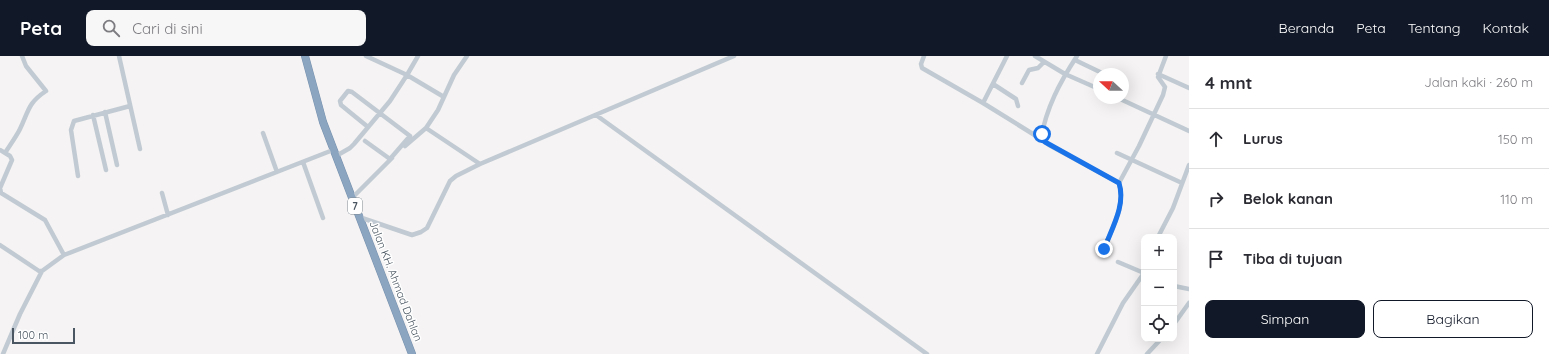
<!DOCTYPE html>
<html lang="id">
<head>
<meta charset="utf-8">
<style>
	:root { --surface:#fff; --page:#f7f7f7; --text:#2b2b33; --muted:#7c7c81; --line:#e1e1e2; --accent:#111827 }
	body { margin:0; font-family:Quicksand,sans-serif; background:var(--page); color:var(--text) }
	.controls { position:absolute; right:12px; bottom:12px; display:grid; overflow:hidden; border-radius:8px; box-shadow:0 4px 16px #0002 }
	.controls button { width:36px; height:36px; display:grid; place-items:center; padding:0; border:0; border-bottom:1px solid var(--line); background:var(--surface); color:var(--text); font:20px sans-serif }
	.compass { position:absolute; left:1093px; top:12px; width:36px; height:36px; border-radius:50%; background:var(--surface); box-shadow:0 4px 16px #0002; rotate:291deg }
	.scale { position:absolute; left:12px; bottom:10px; width:63px; box-sizing:border-box; padding-left:4px; border:2px solid #4a5661; border-top:0; font-size:11px; line-height:14px; white-space:nowrap; color:#4a5661; -webkit-text-stroke:3px #fff; paint-order:stroke }
	.stop { position:absolute; width:12px; height:12px; margin:-9px; border:3px solid #1a73e8; border-radius:50%; background:#fff }
	.stop.end { background:#1a73e8; border-color:#fff; box-shadow:0 1px 4px #0008 }
	.list { margin:0; padding:0; list-style:none }
	h2 { display:flex; justify-content:space-between; align-items:center; height:52px; margin:0; padding:0 16px; font-size:17px }
	h2 small { font-size:13px; font-weight:400; color:var(--muted) }
	.list li { display:grid; grid-template-columns:26px 1fr auto; gap:12px; align-items:center; box-sizing:border-box; height:60px; padding:0 16px; border-top:1px solid var(--line) }
	.list b { display:block; font-size:15px; white-space:nowrap }
	.list em { font-size:13px; font-style:normal; color:var(--muted) }
	.actions { display:flex; gap:8px; padding:12px 16px }
	.actions a { flex:1; padding:9px 0; border:1px solid var(--accent); border-radius:8px; text-align:center; font-size:14px; color:var(--accent) }
	.actions .main { background:var(--accent); color:#fff }
	.icon { flex:none; width:22px; height:22px; fill:none; stroke:currentColor; stroke-width:2; stroke-linecap:round; stroke-linejoin:round }
	.map { position:relative; flex:none; width:1189px; height:298px; overflow:hidden }
	header { display:flex; align-items:center; gap:24px; box-sizing:border-box; height:56px; padding:0 20px; background:var(--accent); color:#fff }
	header strong { font-size:19px }
	nav { display:flex; gap:22px; margin-inline-start:auto; font-size:14px }
	.search { width:280px; height:36px; background:var(--page); display:flex; align-items:center; gap:10px; box-sizing:border-box; padding:0 14px; border-radius:8px; color:var(--muted); font-size:15px }
	main { display:flex }
	aside { flex:1; background:var(--surface) }
	.map>svg:first-child { display:block }
	.lines { fill:none; stroke-linecap:round; stroke-linejoin:round }
	.highway-casing { stroke:#7690ad; stroke-width:8 }
	.minor { stroke:#c1cad2; stroke-width:4.5 }
	.highway { stroke:#8ba5c1; stroke-width:7 }
	.route { stroke:#1a73e8; stroke-width:5 }
	.labels { text-anchor:middle; stroke-width:3; stroke-linejoin:round; paint-order:stroke }
	.shield { fill:#fff; stroke:#808990; stroke-width:1 }
	.shield-label { font-size:10px; font-weight:bold; fill:#4a5661 }
	.street-label { font-size:11px; fill:#4a5661; stroke:#fff }
</style>
</head>
<body>
<header>
<strong>Peta</strong>
<div class="search"><svg class="icon" aria-label="search" viewBox="0 0 24 24"><circle cx="10" cy="10" r="6"/><path d="M15 15l6 6"/></svg>Cari di sini</div>
<nav><a>Beranda</a><a>Peta</a><a>Tentang</a><a>Kontak</a></nav>
</header>
<main>
<div class="map">
<svg width="1189" height="298" viewBox="0 0 1189 298">
	<rect width="100%" height="100%" fill="#f5f3f3"/>
	<g class="lines">
		<g class="highway-casing">
			<path id="highway" d="M 305,0 L 323,66 L 412,298"/>
		</g>
		<path class="minor" d="M 119,0 L 140,93
			M 418,0 L 407,19 L 444,41
			M 924,0 L 921,8 L 922,12 L 983,47
			M 1007,0 L 983,47 L 1041,83
			M 1035,0 L 1065,18 L 1099,33
			M 1077,0 C 1060,26 1046,52 1041,83 L 1049,89 L 1119,127 C 1126,149 1112,172 1104,193
			M 1075,4 L 1102,17
			M 1158,18 L 1189,32
			M 1022,27 L 1029,14 L 1038,12 L 1044,6
			M 993,28 L 1016,43 L 1018,50
			M 1118,42 L 1189,75
			M 105,56 L 117,109
			M 93,59 L 106,114
			M 596,59 L 927,298
			M 426,72 L 438,54 L 454,19 L 467,0
			M 263,77 L 277,116
			M 365,85 L 390,103 L 410,80 L 352,36 L 348,35 L 340,45 L 341,49 L 368,71
			M 405,90 L 426,72 L 480,108
			M 0,94 L 10,100 L 12,104 L 0,132 L 1,137 L 45,164 L 64,199
			M 5,97 C 10,89 16,81 20,73 C 29,54 28,47 46,35 L 26,10 L 22,0
			M 1117,97 L 1182,127
			M 336,100 L 350,92 L 354,88 L 390,45 L 407,19 L 366,0
			M 303,106 L 323,162
			M 78,120 L 71,74 L 74,65 L 130,50
			M 1119,127 L 1139,90 L 1163,39 L 1165,31 L 1158,21 L 1166,0
			M 162,137 L 168,159
			M 352,142 L 392,102
			M 359,161 L 412,179 L 421,176 L 427,172 L 450,125 L 456,120 L 480,108 L 734,0
			M 1158,181 L 1173,152 L 1189,109
			M 0,189 L 39,215 L 42,215
			M 1118,206 L 1144,217
			M 1174,230 L 1189,233
			M 1174,268 L 1189,247
			M 3,298 L 20,258 L 42,215 L 64,199 L 333,94
			M 1097,298 L 1123,247 L 1144,217
			M 1147,298 L 1161,283"/>
		<use href="#highway" class="highway"/>
	</g>
	<g class="lines">
		<path class="route" d="M 1042,78 L 1041,83 L 1045,86 L 1119,127 C 1126,149 1112,172 1104,193"/>
	</g>
	<g class="labels">
		<rect class="shield" x="348" y="142" width="14" height="16" rx="3"/>
		<g class="shield-label">
			<text x="355" y="154">7</text>
		</g>
		<g class="street-label">
			<text transform="translate(396 225) rotate(69)" y="4">Jalan KH. Ahmad Dahlan</text>
		</g>
	</g>
</svg>
<div class="controls">
<button>+</button>
<button>−</button>
<button><svg class="icon" aria-label="locate" viewBox="0 0 24 24"><circle cx="12" cy="12" r="6"/><path d="M12 2v4M12 18v4M2 12h4M18 12h4"/></svg></button>
</div>
<svg class="compass" viewBox="-18 -18 36 36"><path d="M0-13l5 13h-10z" fill="#e53935"/><path d="M0 13l5-13h-10z" fill="#7c7c81"/></svg>
<div class="scale">100 m</div>
<div class="stop" style="left:1042px;top:78px"></div>
<div class="stop end" style="left:1104px;top:193px"></div>
</div>
<aside>
<h2>4 mnt<small>Jalan kaki · 260 m</small></h2>
<ul class="list">
<li><svg class="icon" aria-label="ahead" viewBox="0 0 24 24"><path d="M12 20V5M6 11l6-6 6 6"/></svg><div><b>Lurus</b></div><em>150 m</em></li>
<li><svg class="icon" aria-label="right" viewBox="0 0 24 24"><path d="M7 20v-9h11M14 6l5 5-5 5"/></svg><div><b>Belok kanan</b></div><em>110 m</em></li>
<li><svg class="icon" aria-label="arrive" viewBox="0 0 24 24"><path d="M6 21V4h12l-3 4 3 4H6"/></svg><div><b>Tiba di tujuan</b></div></li>
</ul>
<div class="actions"><a class="main">Simpan</a><a>Bagikan</a></div>
</aside>
</main>
</body>
</html>
